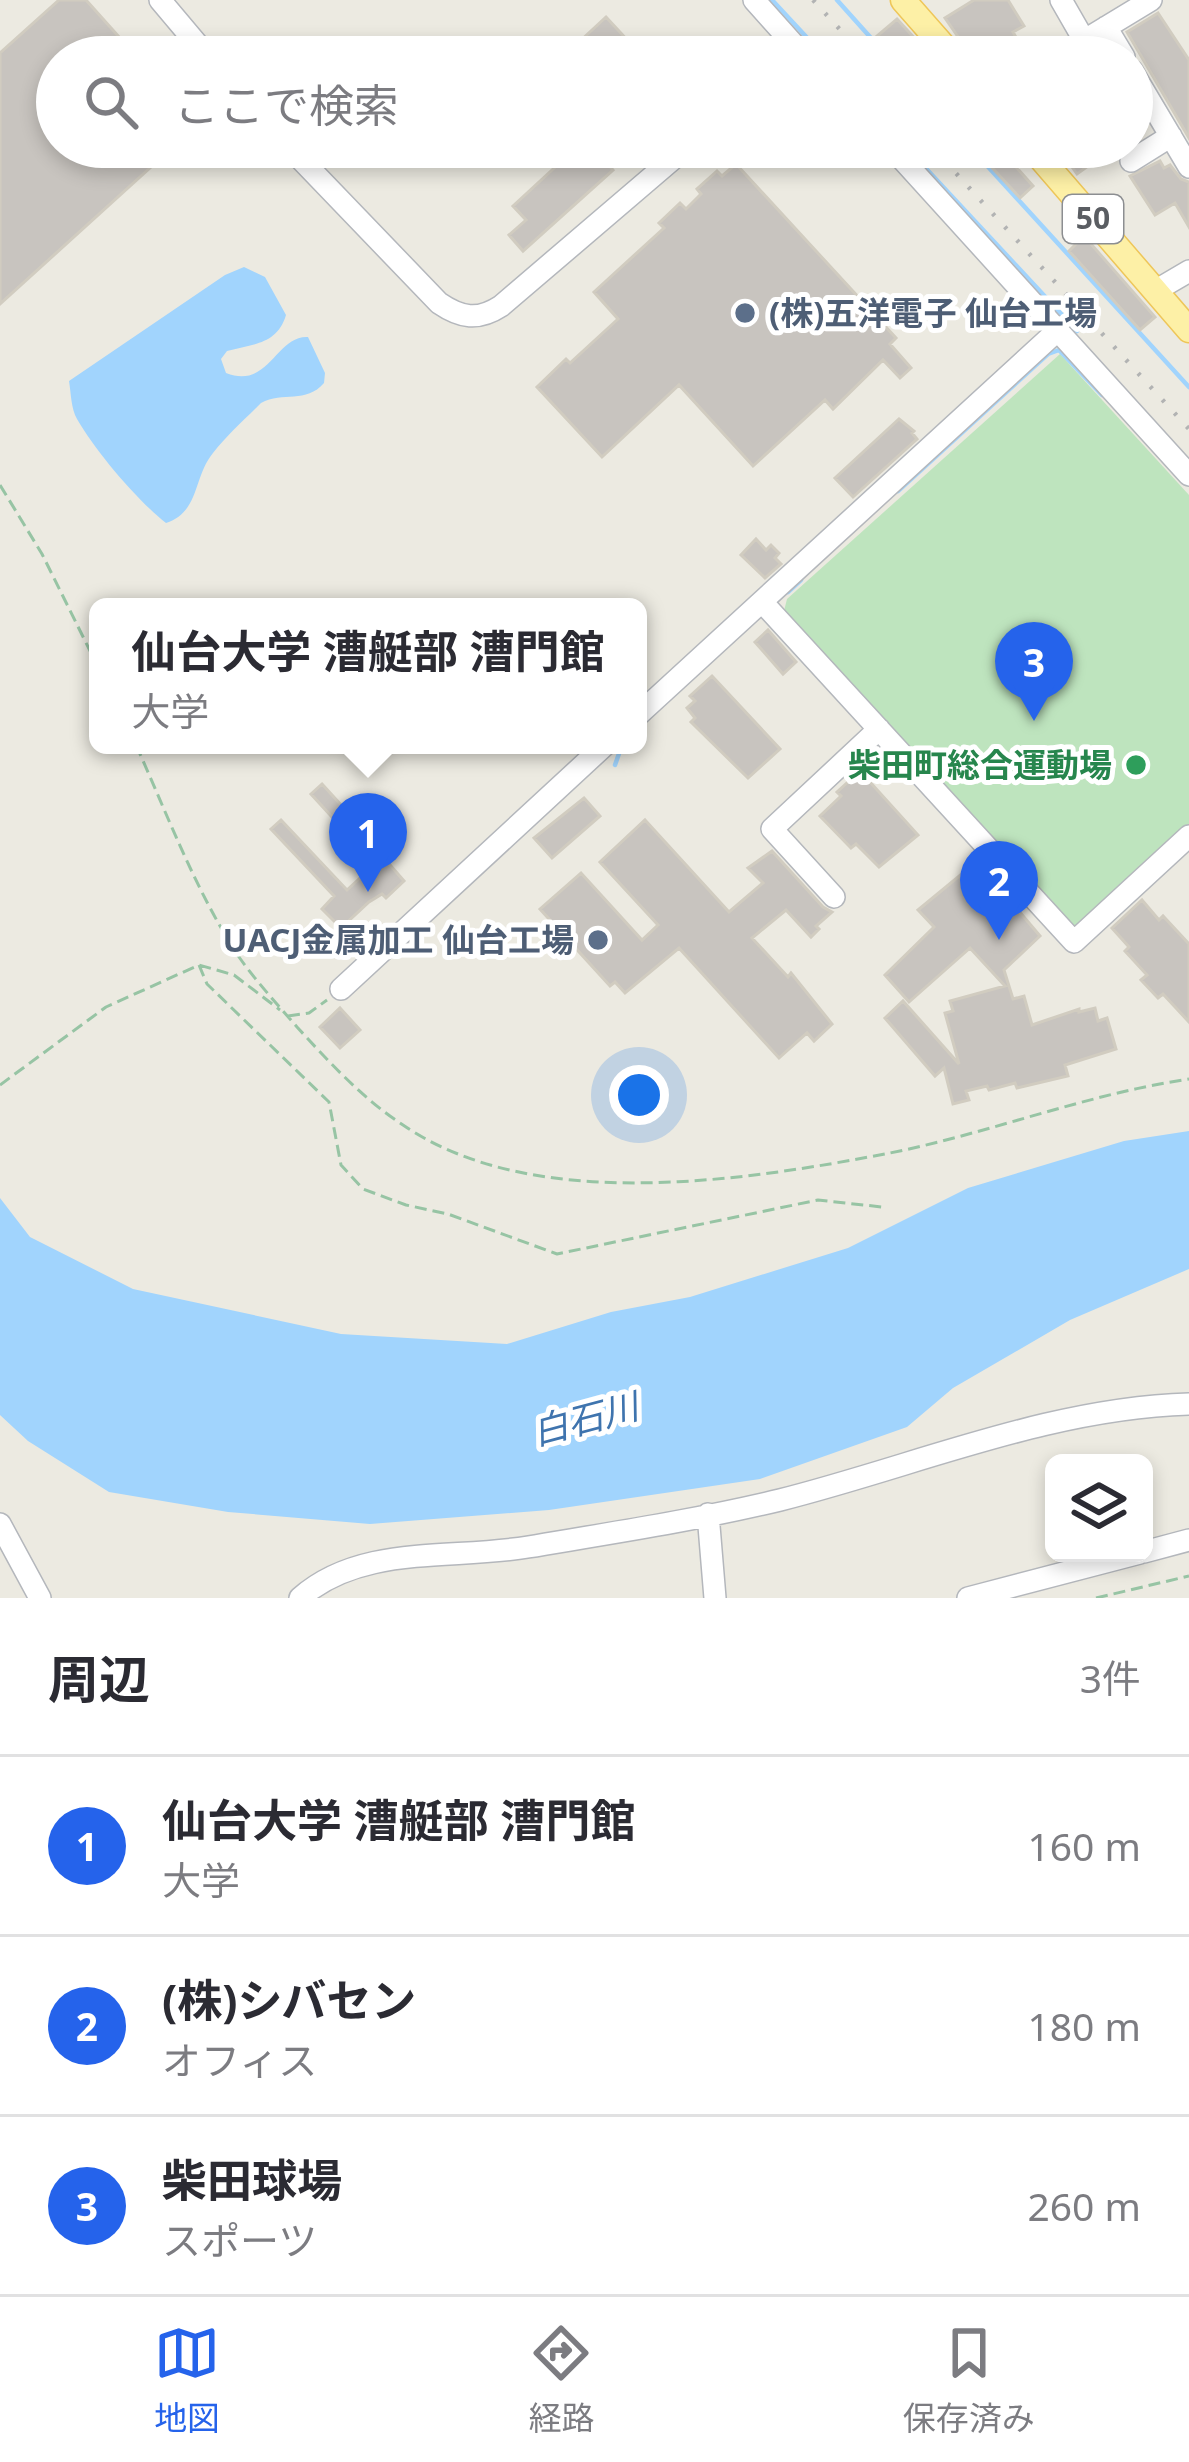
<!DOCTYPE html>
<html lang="ja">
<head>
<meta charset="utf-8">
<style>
	:root { --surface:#fff; --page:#f2f2f3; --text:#2b2b33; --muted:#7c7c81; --line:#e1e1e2; --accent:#2563eb }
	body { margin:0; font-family:"Noto Sans","Noto Sans JP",sans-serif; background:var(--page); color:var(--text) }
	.controls { position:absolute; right:36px; bottom:36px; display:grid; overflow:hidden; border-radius:18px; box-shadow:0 6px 18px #0003 }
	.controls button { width:108px; height:108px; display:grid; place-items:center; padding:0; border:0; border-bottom:3px solid var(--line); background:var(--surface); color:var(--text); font:60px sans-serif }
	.you { position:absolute; left:639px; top:1095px; width:42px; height:42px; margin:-30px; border:9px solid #fff; border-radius:50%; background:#1a73e8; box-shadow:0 0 0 18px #1a73e833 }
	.badge { display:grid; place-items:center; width:78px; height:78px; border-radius:50%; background:var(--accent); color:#fff; font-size:39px; font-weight:700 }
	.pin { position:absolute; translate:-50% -99px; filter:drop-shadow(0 3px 6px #0008) }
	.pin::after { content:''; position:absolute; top:63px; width:42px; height:36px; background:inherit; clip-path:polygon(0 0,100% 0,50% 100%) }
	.popup { position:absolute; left:89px; top:598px; width:558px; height:156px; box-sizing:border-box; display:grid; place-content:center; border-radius:18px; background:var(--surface); filter:drop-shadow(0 3px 9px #0005); font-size:39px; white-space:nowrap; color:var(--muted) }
	.popup b { font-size:45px; color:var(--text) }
	.popup::after { content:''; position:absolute; left:50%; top:100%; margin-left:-24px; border:24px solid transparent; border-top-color:var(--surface) }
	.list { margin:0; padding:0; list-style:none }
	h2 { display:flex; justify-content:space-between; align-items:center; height:156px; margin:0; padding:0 48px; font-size:51px }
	h2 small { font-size:39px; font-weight:400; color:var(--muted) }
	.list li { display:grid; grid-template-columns:78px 1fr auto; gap:36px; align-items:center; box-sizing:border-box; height:180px; padding:0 48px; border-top:3px solid var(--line) }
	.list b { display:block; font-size:45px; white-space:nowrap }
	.list p { margin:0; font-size:39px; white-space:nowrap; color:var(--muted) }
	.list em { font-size:39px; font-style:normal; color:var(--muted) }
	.icon { flex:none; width:66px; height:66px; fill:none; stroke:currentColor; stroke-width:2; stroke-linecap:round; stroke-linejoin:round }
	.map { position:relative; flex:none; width:1189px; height:1598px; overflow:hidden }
	.search { position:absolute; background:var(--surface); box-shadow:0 6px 18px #0003; left:36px; right:36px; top:36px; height:132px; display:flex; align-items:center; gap:30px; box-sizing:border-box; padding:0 42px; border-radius:66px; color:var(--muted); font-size:45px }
	.sheet { height:696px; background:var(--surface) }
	nav { display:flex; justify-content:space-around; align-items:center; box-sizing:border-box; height:168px; border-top:3px solid var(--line); background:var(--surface); font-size:33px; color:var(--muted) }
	nav a { display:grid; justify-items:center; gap:6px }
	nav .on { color:var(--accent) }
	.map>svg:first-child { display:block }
	.green { fill:#bee4be }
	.water { fill:#a1d4fd }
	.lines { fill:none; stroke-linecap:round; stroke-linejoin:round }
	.stream { stroke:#a1d4fd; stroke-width:4.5 }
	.building { fill:#c8c4bf; stroke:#d1ccc0; stroke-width:3 }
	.minor-casing { stroke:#b4b7bc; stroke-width:24 }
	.major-casing { stroke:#eec659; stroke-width:27 }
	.path { stroke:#97c4a4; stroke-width:3; stroke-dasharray:12 6; stroke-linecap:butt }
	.minor { stroke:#fff; stroke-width:21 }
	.major { stroke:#fdf0a6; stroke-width:24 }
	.rail { stroke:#b2b3b3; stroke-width:4.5; stroke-dasharray:3 15; stroke-linecap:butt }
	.service-dot { fill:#5c6f8a; stroke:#fff; stroke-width:4.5 }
	.leisure-dot { fill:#2e9e5b; stroke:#fff; stroke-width:4.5 }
	.labels { text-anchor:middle; stroke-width:10; stroke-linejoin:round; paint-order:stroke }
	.shield { fill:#fff; stroke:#8c8e91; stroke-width:3 }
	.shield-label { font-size:30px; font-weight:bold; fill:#5a5d62 }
	.service-label { font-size:33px; font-weight:bold; fill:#4e5e75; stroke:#fff; text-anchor:start }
	.leisure-label { font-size:33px; font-weight:bold; fill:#27864d; stroke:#fff; text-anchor:end }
	.water-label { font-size:36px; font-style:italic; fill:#3f74ae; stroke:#fff }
</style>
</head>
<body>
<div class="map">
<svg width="1189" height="1598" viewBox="0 0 1189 1598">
	<rect width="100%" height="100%" fill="#eceae1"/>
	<path class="green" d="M 1060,354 L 1189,495 L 1189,826 L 1073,934 L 783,615 L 787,599 Z"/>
	<path class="water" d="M 244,267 L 265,277 L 286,315 C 277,345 252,344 227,351 L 221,359 L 226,373 C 269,390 276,335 308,337 L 325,373 L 324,383 C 306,404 283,391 261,403 C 245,419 227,435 213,453 C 193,477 200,512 166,523 C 137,500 96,452 77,419 C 71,409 71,393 69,381 L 225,275 Z
		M 1189,1131 L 1189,1269 L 1070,1320 L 953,1388 L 907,1427 L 760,1479 L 549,1510 L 370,1524 L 228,1512 L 109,1492 L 28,1441 L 0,1415 L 0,1198 L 30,1237 L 133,1289 L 341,1334 L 507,1344 L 611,1312 L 690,1297 L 848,1248 L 968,1188 L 1124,1141 Z"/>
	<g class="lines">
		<path class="stream" d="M 772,0 L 825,57
			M 837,0 L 888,57
			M 906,147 L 1077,331
			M 970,147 L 1189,387
			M 898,491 L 1048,354 L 1059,350 L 1102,395
			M 788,592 L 801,580
			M 639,729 L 644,724
			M 615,765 L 622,745"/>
	</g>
	<path class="building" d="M 59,0 L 86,0 L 137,57 L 57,57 L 57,147 L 173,147 L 0,304 L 0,53 Z
		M 974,0 L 1008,0 L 1024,26 L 1013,32 L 1027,57 L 972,57 L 945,18 Z
		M 1158,13 L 1189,60 L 1189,138 L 1127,32 Z
		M 606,17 L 643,57 L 563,57 Z
		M 897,19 L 918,42 L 931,57 L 894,57 L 876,37 Z
		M 577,147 L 593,147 L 613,170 L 523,251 L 509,235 L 526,220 L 513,206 Z
		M 973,147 L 1002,147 L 1007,152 L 1011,148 L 1023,163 L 1017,168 L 1033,186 L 1020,198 Z
		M 1079,147 L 1125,147 L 1117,157 L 1112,149 L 1077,174 L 1065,157 Z
		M 1160,161 L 1164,168 L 1170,165 L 1181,179 L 1189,182 L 1189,227 L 1175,203 L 1155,215 L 1130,176 Z
		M 736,164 L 896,338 L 890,344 L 911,368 L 900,378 L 883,360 L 833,409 L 825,400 L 753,466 L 679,385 L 602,457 L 537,387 L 566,359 L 570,363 L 618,319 L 594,292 L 664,228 L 659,223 L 680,203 L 686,209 L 701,194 L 697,189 L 717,171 L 722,176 Z
		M 1084,236 L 1155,317 L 1140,330 L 1069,251 Z
		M 899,419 L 914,431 L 912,433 L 917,439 L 853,497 L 835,478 Z
		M 756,539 L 766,550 L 771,545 L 779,553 L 775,558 L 781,564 L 765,578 L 741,555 Z
		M 768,630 L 796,662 L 783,674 L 755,642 Z
		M 712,676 L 780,749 L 748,778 L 691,722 L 695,718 L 687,708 L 695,701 L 690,696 Z
		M 860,771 L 918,835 L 879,867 L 856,844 L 851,848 L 820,816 L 841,796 L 837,792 Z
		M 322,784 L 384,852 L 373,862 L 311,794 Z
		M 584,798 L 600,816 L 552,858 L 534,838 Z
		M 281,820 L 347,890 L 383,857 L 404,881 L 386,898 L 382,894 L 369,902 L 341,928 L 322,909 L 334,896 L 271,829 Z
		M 645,820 L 729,912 L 763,883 L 748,868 L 772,851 L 823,907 L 832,912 L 816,926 L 819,929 L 811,937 L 786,910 L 752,938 L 788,977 L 791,973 L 832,1024 L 814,1041 L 807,1033 L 779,1058 L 679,948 L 625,993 L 615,982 L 610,986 L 540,909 L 581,873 L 642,940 L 658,925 L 600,862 Z
		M 980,865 L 1040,936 L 1004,970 L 1013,999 L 1024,996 L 1032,1025 L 1079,1009 L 1079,1012 L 1095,1008 L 1098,1021 L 1107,1018 L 1116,1049 L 1065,1065 L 1068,1076 L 1017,1088 L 1015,1083 L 989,1090 L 987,1086 L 966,1091 L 969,1100 L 953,1104 L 944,1068 L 935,1076 L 885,1018 L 903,1001 L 959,1064 L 945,1013 L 953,1011 L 950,1001 L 1005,986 L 970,948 L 909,1002 L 885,975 L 934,927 L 918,910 L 969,868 L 972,872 Z
		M 1142,900 L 1159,920 L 1163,916 L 1189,944 L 1189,1022 L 1163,994 L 1158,998 L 1141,980 L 1147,975 L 1125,951 L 1129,947 L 1112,928 Z
		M 340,1008 L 360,1030 L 340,1048 L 320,1027 Z"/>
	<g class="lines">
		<g class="minor-casing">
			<path id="minor" d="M 160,0 L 208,57
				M 754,0 L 805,57
				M 1061,0 L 1084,40
				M 1106,27 L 1124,57
				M 1057,57 L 1151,0
				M 1132,71 L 1189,167
				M 289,147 L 439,303 C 461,318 478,321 501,306 L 687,147
				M 891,147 L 1189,475
				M 1131,161 L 1171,136
				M 1155,291 L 1189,271
				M 764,604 L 1074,942 L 1189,836
				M 638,715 L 1057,331
				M 834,897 L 772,829 L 879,729
				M 341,989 L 605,745
				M 708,1514 L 715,1598
				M 0,1524 L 40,1598
				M 1144,1552 L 1189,1540
				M 300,1598 C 361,1544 452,1560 528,1547 C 611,1533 697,1520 780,1500 C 915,1466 1049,1408 1189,1404
				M 968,1598 L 1140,1553"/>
		</g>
		<g class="major-casing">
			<path id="major" d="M 903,0 L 953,57
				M 1031,147 L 1189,330"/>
		</g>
		<path class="path" d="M 0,485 L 42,554 L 98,667
			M 136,745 C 168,816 196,892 239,957 C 256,981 277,1004 297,1027 C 329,1062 363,1099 403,1125 C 533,1214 744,1181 890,1153 C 990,1133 1087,1094 1189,1079
			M 199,965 L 207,984 L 329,1102 L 341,1165 L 363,1189 L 406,1205 L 448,1214 L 557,1254 L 818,1200 L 882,1207
			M 288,1016 L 309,1013 L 327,1000
			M 0,1085 L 106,1007 L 199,965 L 234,975 L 280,1010
			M 1096,1598 L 1189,1576"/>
		<use href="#minor" class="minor"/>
		<use href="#major" class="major"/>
		<path class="rail" d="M 813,0 L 865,57
			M 932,147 L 1189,429"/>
	</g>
	<g class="service-dot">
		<circle cx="745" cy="313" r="12"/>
		<circle cx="598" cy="940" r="12"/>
	</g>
	<circle class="leisure-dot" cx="1136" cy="765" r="12"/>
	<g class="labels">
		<rect class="shield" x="1063" y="195" width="60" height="48" rx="9"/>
		<g class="shield-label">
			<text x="1093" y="229">50</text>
		</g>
		<g class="service-label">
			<text x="769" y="325">(株)五洋電子 仙台工場</text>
			<text x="574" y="952" text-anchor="end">UACJ金属加工 仙台工場</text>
		</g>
		<g class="leisure-label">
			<text x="1112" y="777">柴田町総合運動場</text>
		</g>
		<g class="water-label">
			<text transform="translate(585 1419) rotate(-15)" y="13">白石川</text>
		</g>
	</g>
</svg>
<div class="controls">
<button><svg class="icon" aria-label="layers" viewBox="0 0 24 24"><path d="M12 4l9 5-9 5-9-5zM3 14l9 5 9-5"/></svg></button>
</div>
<div class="you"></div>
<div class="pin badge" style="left:368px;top:892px">1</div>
<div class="popup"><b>仙台大学 漕艇部 漕門館</b>大学</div>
<div class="pin badge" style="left:999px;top:940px">2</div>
<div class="pin badge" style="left:1034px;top:721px">3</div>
<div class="search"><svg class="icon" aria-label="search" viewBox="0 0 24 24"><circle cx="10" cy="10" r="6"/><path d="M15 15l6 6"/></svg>ここで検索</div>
</div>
<section class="sheet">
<h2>周辺<small>3件</small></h2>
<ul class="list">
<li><span class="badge">1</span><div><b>仙台大学 漕艇部 漕門館</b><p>大学</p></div><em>160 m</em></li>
<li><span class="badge">2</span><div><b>(株)シバセン</b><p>オフィス</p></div><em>180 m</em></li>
<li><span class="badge">3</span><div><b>柴田球場</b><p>スポーツ</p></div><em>260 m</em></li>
</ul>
</section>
<nav>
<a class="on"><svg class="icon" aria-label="map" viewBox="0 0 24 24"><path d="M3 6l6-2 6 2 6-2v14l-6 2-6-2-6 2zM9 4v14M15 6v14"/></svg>地図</a>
<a><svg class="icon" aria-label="directions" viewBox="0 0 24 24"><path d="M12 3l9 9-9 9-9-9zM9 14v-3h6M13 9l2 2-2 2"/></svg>経路</a>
<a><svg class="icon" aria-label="saved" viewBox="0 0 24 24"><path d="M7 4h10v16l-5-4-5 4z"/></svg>保存済み</a>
</nav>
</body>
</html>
